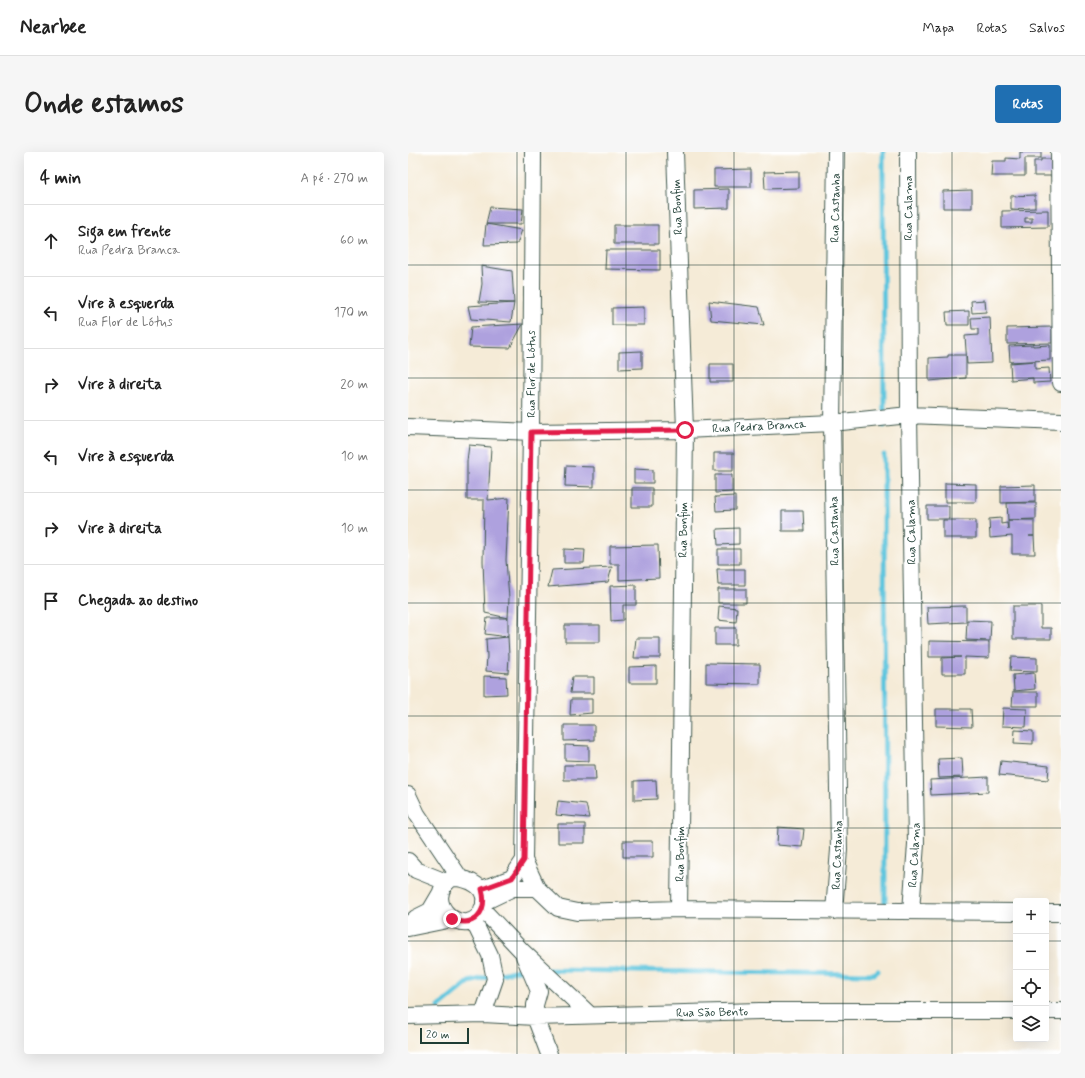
<!DOCTYPE html>
<html lang="pt">
<head>
<meta charset="utf-8">
<style>
	:root { --surface:#fff; --page:#f6f6f6; --text:#222; --muted:#767676; --line:#e0e0e0; --accent:#1f6fb2 }
	body { margin:0; font-family:Mynerve,sans-serif; background:var(--page); color:var(--text) }
	.controls { position:absolute; right:12px; bottom:12px; display:grid; overflow:hidden; border-radius:4px; box-shadow:0 4px 16px #0002 }
	.controls button { width:36px; height:36px; display:grid; place-items:center; padding:0; border:0; border-bottom:1px solid var(--line); background:var(--surface); color:var(--text); font:20px sans-serif }
	.scale { position:absolute; left:12px; bottom:10px; width:49px; box-sizing:border-box; padding-left:4px; border:2px solid #1f3d34; border-top:0; font-size:11px; line-height:14px; white-space:nowrap; color:#1f3d34; -webkit-text-stroke:3px #fff; paint-order:stroke }
	.stop { position:absolute; width:12px; height:12px; margin:-9px; border:3px solid #e11d48; border-radius:50%; background:#fff }
	.stop.end { background:#e11d48; border-color:#fff; box-shadow:0 1px 4px #0008 }
	.list { margin:0; padding:0; list-style:none }
	h2 { display:flex; justify-content:space-between; align-items:center; height:52px; margin:0; padding:0 16px; font-size:17px }
	h2 small { font-size:13px; font-weight:400; color:var(--muted) }
	.list li { display:grid; grid-template-columns:26px 1fr auto; gap:12px; align-items:center; box-sizing:border-box; height:72px; padding:0 16px; border-top:1px solid var(--line) }
	.list b { display:block; font-size:15px; white-space:nowrap }
	.list p { margin:0; font-size:13px; white-space:nowrap; color:var(--muted) }
	.list em { font-size:13px; font-style:normal; color:var(--muted) }
	.icon { flex:none; width:22px; height:22px; fill:none; stroke:currentColor; stroke-width:2; stroke-linecap:round; stroke-linejoin:round }
	.map { position:relative; flex:none; width:653px; height:902px; overflow:hidden; border-radius:4px }
	header { display:flex; align-items:center; gap:24px; box-sizing:border-box; height:56px; padding:0 20px; background:var(--surface); border-bottom:1px solid var(--line) }
	header strong { font-size:19px }
	nav { display:flex; gap:22px; margin-inline-start:auto; font-size:14px }
	.intro { display:flex; align-items:center; justify-content:space-between; box-sizing:border-box; height:96px; padding:0 24px }
	h1 { margin:0; font-size:28px }
	.button { padding:10px 18px; border-radius:4px; background:var(--accent); color:#fff; font-size:14px; font-weight:700 }
	main { display:flex; gap:24px; padding:0 24px }
	aside { flex:1; background:var(--surface); border-radius:4px; box-shadow:0 4px 16px #0002 }
	.map>svg:first-child { display:block }
	.lines { fill:none; stroke-linecap:round; stroke-linejoin:round }
	.stream { stroke:#61c6de; stroke-width:5 }
	.building { fill:#aea1de; fill-rule:evenodd }
	.minor-casing { stroke:#3f574c; stroke-width:18 }
	.minor { stroke:#fff; stroke-width:16 }
	.route { stroke:#e11d48; stroke-width:5 }
	.grid { fill:none; stroke:#1f3d34; stroke-width:1; stroke-opacity:0.55 }
	.labels { text-anchor:middle; stroke-width:4; stroke-linejoin:round; paint-order:stroke }
	.street-label { font-size:12px; fill:#1f3d34; stroke:#fff }
</style>
</head>
<body>
<header>
<strong>Nearbee</strong>
<nav><a>Mapa</a><a>Rotas</a><a>Salvos</a></nav>
</header>
<div class="intro"><h1>Onde estamos</h1><a class="button">Rotas</a></div>
<main>
<aside>
<h2>4 min<small>A pé · 270 m</small></h2>
<ul class="list">
<li><svg class="icon" aria-label="ahead" viewBox="0 0 24 24"><path d="M12 20V5M6 11l6-6 6 6"/></svg><div><b>Siga em frente</b><p>Rua Pedra Branca</p></div><em>60 m</em></li>
<li><svg class="icon" aria-label="left" viewBox="0 0 24 24"><path d="M17 20v-9H6M10 6l-5 5 5 5"/></svg><div><b>Vire à esquerda</b><p>Rua Flor de Lótus</p></div><em>170 m</em></li>
<li><svg class="icon" aria-label="right" viewBox="0 0 24 24"><path d="M7 20v-9h11M14 6l5 5-5 5"/></svg><div><b>Vire à direita</b></div><em>20 m</em></li>
<li><svg class="icon" aria-label="left" viewBox="0 0 24 24"><path d="M17 20v-9H6M10 6l-5 5 5 5"/></svg><div><b>Vire à esquerda</b></div><em>10 m</em></li>
<li><svg class="icon" aria-label="right" viewBox="0 0 24 24"><path d="M7 20v-9h11M14 6l5 5-5 5"/></svg><div><b>Vire à direita</b></div><em>10 m</em></li>
<li><svg class="icon" aria-label="arrive" viewBox="0 0 24 24"><path d="M6 21V4h12l-3 4 3 4H6"/></svg><div><b>Chegada ao destino</b></div></li>
</ul>
</aside>
<div class="map">
<svg width="653" height="902" viewBox="0 0 653 902">
	<rect width="100%" height="100%" fill="#fff"/>
	<filter id="ink" filterUnits="userSpaceOnUse"><feTurbulence type="fractalNoise" baseFrequency=".025" numOctaves="2"/><feDisplacementMap in="SourceGraphic" scale="8" xChannelSelector="R" yChannelSelector="G"/><feConvolveMatrix kernelMatrix="1 2 1 2 8 2 1 2 1" color-interpolation-filters="sRGB"/></filter>
	<filter id="wash" filterUnits="userSpaceOnUse"><feTurbulence type="fractalNoise" baseFrequency=".012" numOctaves="4" result="noise"/><feDisplacementMap in="SourceGraphic" scale="16" xChannelSelector="R" yChannelSelector="G"/><feGaussianBlur stdDeviation="0.9" result="paint"/><feColorMatrix in="noise" values="0 0 0 0 0 0 0 0 0 0 0 0 0 0 0 0 0 1.4 0 .05"/><feComposite in="paint" operator="in"/></filter>
	<g filter="url(#wash)">
		<rect width="100%" height="100%" fill="#f5ebd7"/>
		<g class="lines">
			<path class="stream" d="M 475,0 L 476,274
				M 476,303 L 477,757
				M 139,818 L 466,822 L 470,819
				M 31,855 L 61,830 L 109,818 L 119,818"/>
		</g>
		<g id="blocks">
			<path class="building" d="M 612,0 L 633,0 L 633,6 L 617,6 L 617,24 L 583,24 L 584,9 L 598,9 L 598,6 L 612,7 Z
				M 633,7 L 643,7 L 644,24 L 626,24 L 626,9 L 633,9 Z
				M 343,17 L 343,35 L 306,35 L 306,18 Z
				M 391,19 L 391,36 L 357,37 L 356,20 Z
				M 321,37 L 321,56 L 286,57 L 286,38 Z
				M 564,38 L 564,56 L 535,56 L 535,39 Z
				M 627,43 L 627,56 L 603,57 L 603,44 Z
				M 82,55 L 115,57 L 113,72 L 78,72 L 114,78 L 109,92 L 76,93 L 78,72 Z
				M 640,58 L 640,75 L 594,76 L 594,59 ZM 617,66 L 624,66 L 624,70 L 617,70 Z
				M 206,73 L 250,73 L 250,92 L 206,92 Z
				M 198,98 L 252,98 L 252,118 L 197,117 Z
				M 73,114 L 104,119 L 106,151 L 71,150 L 74,132 Z
				M 577,148 L 578,160 L 564,161 L 563,149 Z
				M 301,149 L 351,155 L 356,173 L 303,168 Z
				M 106,151 L 103,170 L 63,167 L 60,154 Z
				M 236,155 L 236,173 L 204,173 L 204,156 Z
				M 561,159 L 561,173 L 539,173 L 538,160 Z
				M 582,165 L 584,211 L 559,212 L 557,184 L 570,183 L 570,177 L 564,177 L 563,166 Z
				M 115,172 L 102,196 L 61,195 L 63,175 Z
				M 644,175 L 644,191 L 599,192 L 599,176 Z
				M 625,193 L 625,194 L 642,193 L 642,208 L 602,210 L 601,194 Z
				M 234,199 L 234,216 L 211,217 L 211,200 Z
				M 540,203 L 558,203 L 558,226 L 521,229 L 521,206 L 540,205 Z
				M 627,209 L 627,217 L 641,216 L 642,230 L 625,231 L 625,226 L 603,228 L 602,211 Z
				M 302,212 L 325,212 L 325,230 L 302,230 Z
				M 61,293 L 83,295 L 80,348 L 101,346 L 98,408 L 101,446 L 100,466 L 100,485 L 77,482 L 79,466 L 100,466 L 77,461 L 75,409 L 76,348 L 59,348 L 59,309 Z
				M 306,301 L 325,301 L 325,319 L 306,319 Z
				M 158,314 L 186,315 L 186,335 L 157,334 Z
				M 226,317 L 245,318 L 245,331 L 226,331 Z
				M 307,323 L 324,323 L 324,340 L 307,341 Z
				M 537,331 L 568,332 L 568,350 L 537,350 Z
				M 627,333 L 627,350 L 593,351 L 593,334 Z
				M 224,336 L 244,336 L 244,355 L 224,355 Z
				M 327,344 L 327,358 L 308,359 L 307,345 Z
				M 599,351 L 628,351 L 628,367 L 600,368 Z
				M 519,354 L 541,354 L 541,367 L 519,367 Z
				M 374,359 L 395,359 L 396,379 L 374,379 Z
				M 593,366 L 593,372 L 599,371 L 600,377 L 600,368 L 626,368 L 626,384 L 621,384 L 626,384 L 627,402 L 604,402 L 604,384 L 582,386 L 581,367 Z
				M 535,368 L 568,368 L 568,386 L 535,386 Z
				M 331,376 L 331,392 L 310,393 L 309,377 Z
				M 250,393 L 251,426 L 211,428 L 211,412 L 202,412 L 202,394 Z
				M 156,397 L 177,398 L 176,411 L 156,411 Z
				M 310,397 L 332,397 L 332,412 L 310,412 Z
				M 204,415 L 200,430 L 140,435 L 144,418 Z
				M 309,417 L 337,417 L 337,433 L 310,433 Z
				M 228,433 L 228,453 L 215,453 L 215,468 L 203,469 L 202,434 Z
				M 310,437 L 338,437 L 338,451 L 310,451 Z
				M 311,454 L 329,456 L 328,470 L 310,468 Z
				M 558,454 L 558,470 L 520,472 L 519,455 Z
				M 605,454 L 633,454 L 633,476 L 643,476 L 643,487 L 605,487 Z
				M 559,468 L 583,469 L 582,489 L 558,488 Z
				M 157,473 L 192,473 L 192,490 L 157,490 Z
				M 307,476 L 328,476 L 328,493 L 307,493 Z
				M 100,485 L 101,504 L 100,521 L 78,519 L 79,504 L 78,487 Z
				M 228,486 L 252,486 L 252,506 L 226,506 Z
				M 521,489 L 581,490 L 581,506 L 557,505 L 557,522 L 534,522 L 534,506 L 553,505 L 521,505 Z
				M 603,505 L 629,506 L 629,520 L 602,519 Z
				M 298,511 L 352,512 L 352,532 L 298,531 Z
				M 248,514 L 248,531 L 221,531 L 221,515 Z
				M 626,521 L 627,537 L 606,539 L 605,523 Z
				M 76,524 L 98,525 L 99,542 L 76,543 Z
				M 164,525 L 186,525 L 186,541 L 162,541 Z
				M 605,540 L 630,540 L 630,554 L 604,554 Z
				M 163,547 L 184,547 L 184,561 L 162,563 Z
				M 595,556 L 619,557 L 618,575 L 594,574 Z
				M 528,557 L 563,557 L 564,575 L 528,574 Z
				M 156,573 L 186,573 L 186,588 L 156,589 Z
				M 607,578 L 625,579 L 625,592 L 606,591 Z
				M 157,593 L 181,594 L 181,609 L 157,608 Z
				M 554,606 L 555,625 L 531,626 L 530,607 Z
				M 593,609 L 641,614 L 640,628 L 591,623 Z
				M 156,613 L 187,613 L 188,628 L 156,628 Z
				M 580,625 L 580,640 L 523,643 L 522,628 Z
				M 248,628 L 249,647 L 226,648 L 226,629 Z
				M 150,649 L 178,652 L 181,666 L 148,663 Z
				M 150,672 L 177,672 L 177,691 L 150,691 Z
				M 370,675 L 396,677 L 394,695 L 369,693 Z
				M 215,689 L 245,689 L 245,705 L 215,705 Z"/>
		</g>
	</g>
	<g filter="url(#ink)">
		<use href="#blocks" fill-opacity="0" stroke="#3f574c" stroke-width="1"/>
		<g class="lines">
			<g class="minor-casing">
				<path id="minor" d="M 125,0 L 123,280 L 116,708 L 129,736 L 150,756 L 169,760 L 271,757 L 608,760
					M 267,0 L 277,278 L 271,757
					M 500,0 L 501,263 L 508,692 L 503,759
					M 651,0 L 653,231
					M 0,275 L 123,280 L 277,278 L 424,271 L 501,263 L 653,269
					M 0,643 L 9,662 L 52,726
					M 0,709 L 8,718 L 38,730
					M 44,726 C 61,726 82,735 75,756 C 61,792 9,751 44,726 Z
					M 74,737 L 104,726 L 116,708
					M 76,750 L 105,736 L 129,736
					M 74,757 L 113,798 L 182,863
					M 426,759 L 431,698 L 424,271 L 428,0
					M 638,761 L 653,761
					M 65,768 L 82,803 L 87,827 L 75,862
					M 0,773 L 8,766 L 22,759 L 32,742
					M 0,776 L 44,767
					M 116,804 L 131,839 L 127,853 L 127,865 L 141,902
					M 638,859 L 653,859
					M 0,864 L 75,862 L 127,865 L 352,859 L 608,859"/>
			</g>
			<use href="#minor" class="minor"/>
		</g>
	</g>
	<g class="lines" filter="url(#ink)">
		<path class="route" d="M 44,767 C 67,777 80,759 74,737 L 104,726 L 116,708 L 123,280 L 277,278"/>
	</g>
	<path class="grid" d="M 109,0 L 109,902M 218,0 L 218,902M 326,0 L 326,902M 435,0 L 435,902M 544,0 L 544,902M 0,113 L 653,113M 0,226 L 653,226M 0,338 L 653,338M 0,451 L 653,451M 0,564 L 653,564M 0,676 L 653,676M 0,789 L 608,789M 638,789 L 653,789"/>
	<g class="labels">
		<g class="street-label">
			<text transform="translate(269 55) rotate(-92)" y="4">Rua Bonfim</text>
			<text transform="translate(427 56) rotate(-89)" y="4">Rua Castanha</text>
			<text transform="translate(500 56) rotate(-90)" y="4">Rua Calama</text>
			<text transform="translate(123 222) rotate(-90)" y="4">Rua Flor de Lótus</text>
			<text transform="translate(351 274) rotate(-3)" y="4">Rua Pedra Branca</text>
			<text transform="translate(275 378) rotate(-89)" y="4">Rua Bonfim</text>
			<text transform="translate(426 379) rotate(-91)" y="4">Rua Castanha</text>
			<text transform="translate(503 380) rotate(-91)" y="4">Rua Calama</text>
			<text transform="translate(272 702) rotate(-89)" y="4">Rua Bonfim</text>
			<text transform="translate(429 703) rotate(-88)" y="4">Rua Castanha</text>
			<text transform="translate(506 703) rotate(-87)" y="4">Rua Calama</text>
			<text transform="translate(304 860) rotate(-1)" y="4">Rua São Bento</text>
		</g>
	</g>
</svg>
<div class="controls">
<button>+</button>
<button>−</button>
<button><svg class="icon" aria-label="locate" viewBox="0 0 24 24"><circle cx="12" cy="12" r="6"/><path d="M12 2v4M12 18v4M2 12h4M18 12h4"/></svg></button>
<button><svg class="icon" aria-label="layers" viewBox="0 0 24 24"><path d="M12 4l9 5-9 5-9-5zM3 14l9 5 9-5"/></svg></button>
</div>
<div class="scale">20 m</div>
<div class="stop" style="left:277px;top:278px"></div>
<div class="stop end" style="left:44px;top:767px"></div>
</div>
</main>
</body>
</html>
